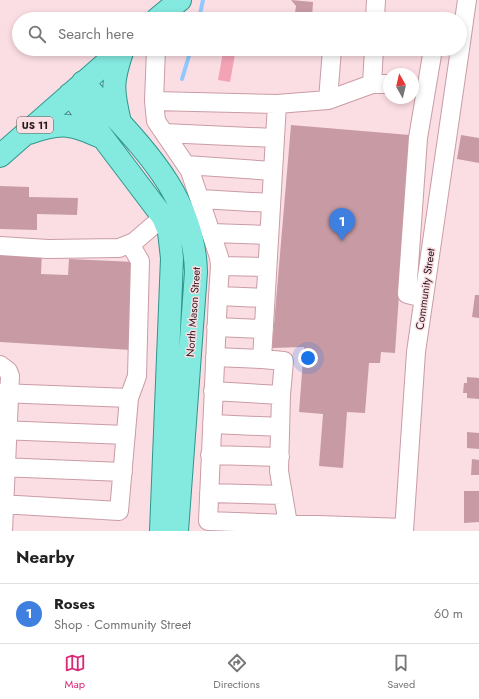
<!DOCTYPE html>
<html lang="en">
<head>
<meta charset="utf-8">
<style>
	:root { --surface:#fff; --page:#f6f6f6; --text:#222; --muted:#767676; --line:#e0e0e0; --accent:#db2777 }
	body { margin:0; font-family:Jost,sans-serif; background:var(--page); color:var(--text) }
	.compass { position:absolute; left:383px; top:68px; width:36px; height:36px; border-radius:50%; background:var(--surface); box-shadow:0 2px 6px #0003; rotate:352deg }
	.you { position:absolute; left:308px; top:358px; width:14px; height:14px; margin:-10px; border:3px solid #fff; border-radius:50%; background:#1a73e8; box-shadow:0 0 0 6px #1a73e833 }
	.badge { display:grid; place-items:center; width:26px; height:26px; border-radius:50%; background:var(--accent); color:#fff; font-size:13px; font-weight:700 }
	.pin { position:absolute; translate:-50% -33px; filter:drop-shadow(0 1px 2px #0008) }
	.pin::after { content:''; position:absolute; top:21px; width:14px; height:12px; background:inherit; clip-path:polygon(0 0,100% 0,50% 100%) }
	.list { margin:0; padding:0; list-style:none }
	h2 { display:flex; justify-content:space-between; align-items:center; height:52px; margin:0; padding:0 16px; font-size:17px }
	h2 small { font-size:13px; font-weight:400; color:var(--muted) }
	.list li { display:grid; grid-template-columns:26px 1fr auto; gap:12px; align-items:center; box-sizing:border-box; height:60px; padding:0 16px; border-top:1px solid var(--line) }
	.list b { display:block; font-size:15px; white-space:nowrap }
	.list p { margin:0; font-size:13px; white-space:nowrap; color:var(--muted) }
	.list em { font-size:13px; font-style:normal; color:var(--muted) }
	.icon { flex:none; width:22px; height:22px; fill:none; stroke:currentColor; stroke-width:2; stroke-linecap:round; stroke-linejoin:round }
	.map { position:relative; flex:none; width:479px; height:531px; overflow:hidden }
	.search { position:absolute; background:var(--surface); box-shadow:0 2px 6px #0003; left:12px; right:12px; top:12px; height:44px; display:flex; align-items:center; gap:10px; box-sizing:border-box; padding:0 14px; border-radius:22px; color:var(--muted); font-size:15px }
	.sheet { height:112px; background:var(--surface) }
	nav { display:flex; justify-content:space-around; align-items:center; box-sizing:border-box; height:56px; border-top:1px solid var(--line); background:var(--surface); font-size:11px; color:var(--muted) }
	nav a { display:grid; justify-items:center; gap:2px }
	nav .on { color:var(--accent) }
	.map>svg:first-child { display:block }
	.green { fill:#f2a3b4 }
	.lines { fill:none; stroke-linecap:round; stroke-linejoin:round }
	.stream { stroke:#8ecafe; stroke-width:4 }
	.building { fill:#c89ba4 }
	.minor-casing { stroke:#ca9ca5; stroke-width:20 }
	.major-casing { stroke:#2f968d; stroke-width:24 }
	.minor { stroke:#fff; stroke-width:18 }
	.major { stroke:#84e9df; stroke-width:22 }
	.labels { text-anchor:middle; stroke-width:3; stroke-linejoin:round; paint-order:stroke }
	.shield { fill:#fbdee4; stroke:#685458; stroke-width:1 }
	.shield-label { font-size:10px; font-weight:bold; fill:#29191c }
	.street-label { font-size:11px; fill:#29191c; stroke:#fbdee4 }
</style>
</head>
<body>
<div class="map">
<svg width="479" height="531" viewBox="0 0 479 531">
	<rect width="100%" height="100%" fill="#fbdee4"/>
	<path class="green" d="M 223,52 L 235,54 L 230,82 L 218,80 Z"/>
	<g class="lines">
		<path class="stream" d="M 199,19 L 203,0
			M 182,79 L 191,49"/>
	</g>
	<path class="building" d="M 291,0 L 313,2 L 312,19 L 294,19 L 296,6 Z
		M 291,125 L 410,135 L 395,353 L 381,352 L 380,363 L 369,363 L 365,413 L 347,412 L 343,468 L 319,466 L 323,414 L 299,412 L 304,347 L 272,348 Z
		M 461,135 L 479,138 L 479,163 L 457,159 Z
		M 0,186 L 29,187 L 29,197 L 78,198 L 77,215 L 37,214 L 37,230 L 0,229 Z
		M 0,250 L 42,252 L 41,274 L 68,275 L 69,259 L 135,262 L 131,350 L 0,342 Z
		M 475,295 L 479,295 L 479,318 L 472,317 Z
		M 467,377 L 479,378 L 479,399 L 467,398 L 467,393 L 463,393 L 464,383 L 467,383 Z
		M 467,432 L 479,433 L 479,449 L 467,448 Z
		M 472,459 L 479,460 L 479,475 L 471,475 Z
		M 464,491 L 479,491 L 479,522 L 464,523 Z"/>
	<g class="lines">
		<g class="minor-casing">
			<path id="minor" d="M 375,19 L 376,0
				M 374,49 L 372,84 L 389,84
				M 460,49 L 467,0
				M 328,100 L 332,49
				M 154,101 L 156,49
				M 277,104 L 328,100 L 372,84
				M 164,133 L 275,138
				M 186,165 L 273,171
				M 200,199 L 271,203
				M 211,233 L 269,235
				M 0,246 L 48,249 L 119,248 L 134,242 L 163,217
				M 220,266 L 267,267
				M 218,296 L 265,298
				M 424,298 L 407,294 L 418,138 L 433,49
				M 216,327 L 264,329
				M 215,357 L 262,359
				M 0,365 L 8,371 L 10,376 L 3,531
				M 213,391 L 281,395
				M 0,393 L 129,398
				M 212,424 L 280,427
				M 0,430 L 126,435
				M 210,455 L 280,457
				M 0,467 L 123,472
				M 209,493 L 283,495
				M 0,504 L 119,511 L 129,398 L 137,376 L 140,261 L 130,244
				M 288,531 L 288,524 L 279,471 L 281,395 L 284,361 L 262,359 L 277,104 L 154,101 L 156,121 L 190,171 L 219,257 L 220,266 L 218,296 L 208,521 L 404,528
				M 404,531 L 416,352 L 460,49"/>
		</g>
		<g class="major-casing">
			<path id="major" d="M 157,19 L 180,0
				M 83,82 C 134,140 194,190 196,272 L 177,531
				M 70,94 L 163,217 L 169,232 L 172,258 L 161,531
				M 120,122 C 112,89 112,81 123,49
				M 29,133 C 62,121 73,124 103,138
				M 0,156 L 122,49"/>
		</g>
		<use href="#minor" class="minor"/>
		<use href="#major" class="major"/>
	</g>
	<g class="labels">
		<rect class="shield" x="17" y="117" width="36" height="16" rx="3"/>
		<g class="shield-label">
			<text x="35" y="129">US 11</text>
		</g>
		<g class="street-label">
			<text transform="translate(425 289) rotate(-82)" y="4">Community Street</text>
			<text transform="translate(193 312) rotate(-86)" y="4">North Mason Street</text>
		</g>
	</g>
</svg>
<svg class="compass" viewBox="-18 -18 36 36"><path d="M0-13l5 13h-10z" fill="#e53935"/><path d="M0 13l5-13h-10z" fill="#767676"/></svg>
<div class="you"></div>
<div class="pin badge" style="left:342px;top:241px;background:#3f7fe0">1</div>
<div class="search"><svg class="icon" aria-label="search" viewBox="0 0 24 24"><circle cx="10" cy="10" r="6"/><path d="M15 15l6 6"/></svg>Search here</div>
</div>
<section class="sheet">
<h2>Nearby<small></small></h2>
<ul class="list">
<li><span class="badge" style="background:#3f7fe0">1</span><div><b>Roses</b><p>Shop · Community Street</p></div><em>60 m</em></li>
</ul>
</section>
<nav>
<a class="on"><svg class="icon" aria-label="map" viewBox="0 0 24 24"><path d="M3 6l6-2 6 2 6-2v14l-6 2-6-2-6 2zM9 4v14M15 6v14"/></svg>Map</a>
<a><svg class="icon" aria-label="directions" viewBox="0 0 24 24"><path d="M12 3l9 9-9 9-9-9zM9 14v-3h6M13 9l2 2-2 2"/></svg>Directions</a>
<a><svg class="icon" aria-label="saved" viewBox="0 0 24 24"><path d="M7 4h10v16l-5-4-5 4z"/></svg>Saved</a>
</nav>
</body>
</html>
